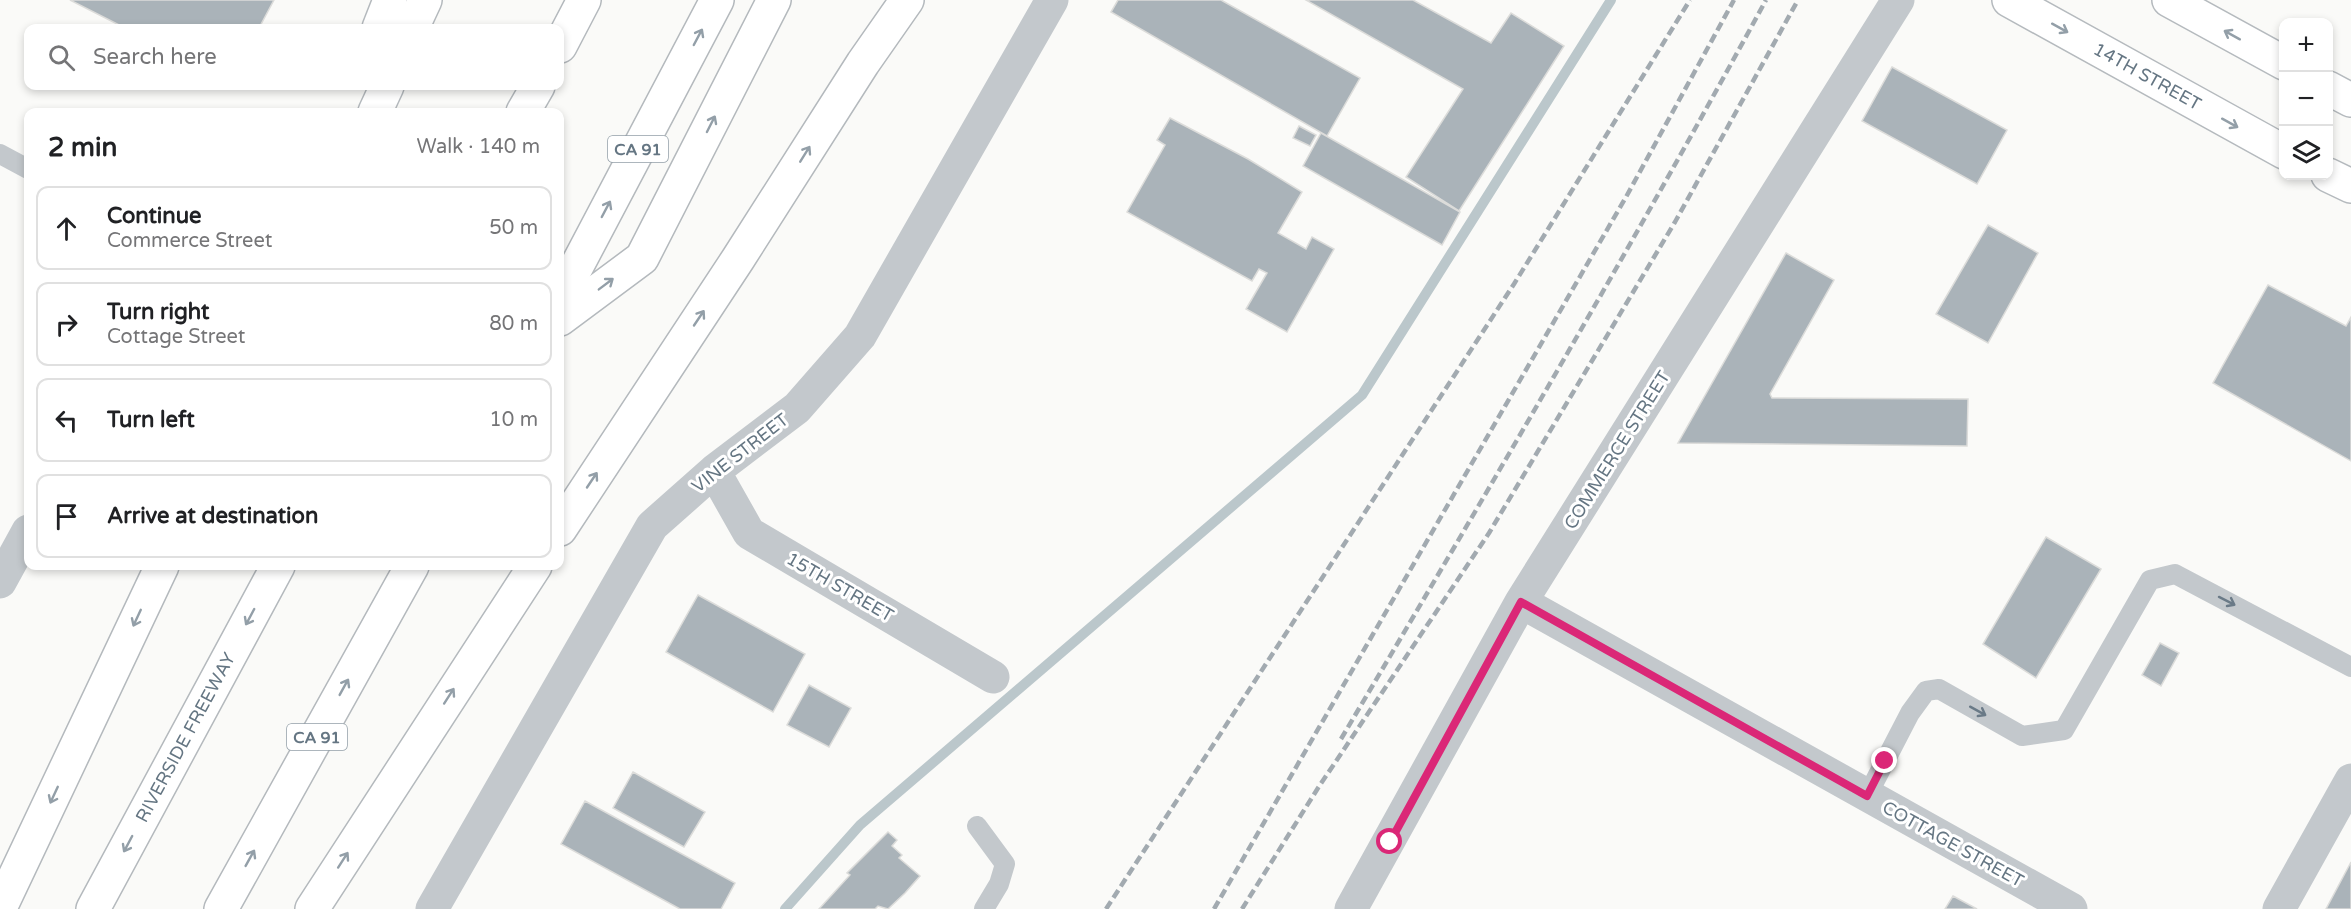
<!DOCTYPE html>
<html lang="en">
<head>
<meta charset="utf-8">
<style>
	:root { --surface:#fff; --page:#f6f6f6; --text:#202124; --muted:#757577; --line:#e0e0e0 }
	body { margin:0; font-family:"Varela Round",sans-serif; background:var(--page); color:var(--text) }
	.controls { position:absolute; right:18px; top:18px; display:grid; overflow:hidden; border-radius:12px; box-shadow:0 3px 9px #0003 }
	.controls button { width:54px; height:54px; display:grid; place-items:center; padding:0; border:0; border-bottom:2px solid var(--line); background:var(--surface); color:var(--text); font:30px sans-serif }
	.stop { position:absolute; width:18px; height:18px; margin:-14px; border:4px solid #db2777; border-radius:50%; background:#fff }
	.stop.end { background:#db2777; border-color:#fff; box-shadow:0 2px 6px #0008 }
	.list { margin:0; padding:0; list-style:none }
	h2 { display:flex; justify-content:space-between; align-items:center; height:78px; margin:0; padding:0 24px; font-size:26px }
	h2 small { font-size:20px; font-weight:400; color:var(--muted) }
	.list li { display:grid; grid-template-columns:39px 1fr auto; gap:18px; align-items:center; box-sizing:border-box; height:84px; margin:0 12px 12px; padding:0 12px; border:2px solid var(--line); border-radius:12px }
	.list b { display:block; font-size:22px; white-space:nowrap }
	.list p { margin:0; font-size:20px; white-space:nowrap; color:var(--muted) }
	.list em { font-size:20px; font-style:normal; color:var(--muted) }
	.icon { flex:none; width:33px; height:33px; fill:none; stroke:currentColor; stroke-width:2; stroke-linecap:round; stroke-linejoin:round }
	.map { position:relative; flex:none; width:2351px; height:909px; overflow:hidden }
	.search { position:absolute; background:var(--surface); box-shadow:0 3px 9px #0003; left:24px; top:24px; width:540px; height:66px; display:flex; align-items:center; gap:15px; box-sizing:border-box; padding:0 21px; border-radius:12px; color:var(--muted); font-size:22px }
	.panel { position:absolute; background:var(--surface); box-shadow:0 3px 9px #0003; left:24px; top:108px; width:540px; height:462px; border-radius:12px }
	.map>svg:first-child { display:block }
	.lines { fill:none; stroke-linecap:round; stroke-linejoin:round }
	.stream { stroke:#bbc7cb; stroke-width:10 }
	.building { fill:#aab3b9; stroke:#dcdcda; stroke-width:1.5 }
	.primary-casing { stroke:#b5babe; stroke-width:36 }
	.motorway-casing { stroke:#b4b9bd; stroke-width:36 }
	.service { stroke:#c3c8cc; stroke-width:20 }
	.minor { stroke:#c3c8cc; stroke-width:33 }
	.primary { stroke:#fff; stroke-width:33 }
	.motorway { stroke:#fff; stroke-width:33 }
	.rail { stroke:#a2aab0; stroke-width:4.5; stroke-dasharray:9 4.5; stroke-linecap:butt }
	.oneway { stroke:#939fa8 }
	.oneway2 { stroke:#6a7a87 }
	.route { stroke:#db2777; stroke-width:8 }
	.labels { text-anchor:middle; stroke-width:6; stroke-linejoin:round; paint-order:stroke }
	.shield { fill:#fff; stroke:#939fa8; stroke-width:1.5 }
	.shield-label { font-size:16px; font-weight:bold; fill:#657683 }
	.street-label { font-size:18px; fill:#657683; stroke:#fff }
</style>
</head>
<body>
<div class="map">
<svg width="2351" height="909" viewBox="0 0 2351 909">
	<rect width="100%" height="100%" fill="#fafaf8"/>
	<g class="lines">
		<path class="stream" d="M 785,909 L 860,825 L 1362,395 L 1611,0"/>
	</g>
	<path class="building" d="M 70,0 L 274,0 L 259,28 L 125,28 Z
		M 1118,0 L 1221,0 L 1360,78 L 1327,136 L 1111,12 Z
		M 1306,0 L 1413,0 L 1491,43 L 1511,13 L 1564,46 L 1459,211 L 1406,177 L 1463,89 Z
		M 1892,67 L 2007,130 L 1977,184 L 1862,121 Z
		M 1170,118 L 1248,159 L 1302,192 L 1278,233 L 1306,249 L 1312,237 L 1334,249 L 1287,332 L 1246,309 L 1267,273 L 1259,269 L 1252,281 L 1127,212 L 1165,145 L 1157,140 Z
		M 1299,126 L 1316,135 L 1310,146 L 1293,138 Z
		M 1321,133 L 1460,212 L 1442,245 L 1303,166 Z
		M 1988,225 L 2038,253 L 1988,343 L 1936,314 Z
		M 1786,253 L 1834,280 L 1770,394 L 1772,398 L 1968,399 L 1967,446 L 1678,443 Z
		M 2268,285 L 2346,326 L 2351,317 L 2351,461 L 2213,383 Z
		M 2046,537 L 2101,569 L 2036,678 L 1983,644 Z
		M 698,595 L 805,654 L 773,712 L 666,652 Z
		M 2160,643 L 2179,653 L 2161,686 L 2142,675 Z
		M 809,685 L 851,708 L 829,747 L 787,725 Z
		M 633,772 L 705,812 L 684,847 L 613,808 Z
		M 585,801 L 735,883 L 721,909 L 680,909 L 561,844 Z
		M 888,832 L 897,840 L 892,846 L 902,855 L 899,858 L 920,876 L 905,893 L 888,909 L 878,906 L 875,909 L 819,909 L 850,875 L 847,873 Z
		M 2351,862 L 2351,909 L 2326,909 Z
		M 1953,896 L 1977,909 L 1945,909 Z"/>
	<g class="lines">
		<g class="primary-casing">
			<g id="primary">
				<path id="s1" d="M 2009,0 L 2284,152"/>
				<path d="M 2169,0 L 2284,63"/>
				<path d="M 2328,88 L 2351,100"/>
				<path d="M 2328,175 L 2351,186"/>
			</g>
		</g>
		<g class="motorway-casing">
			<g id="motorway">
				<path d="M 379,28 L 390,0"/>
				<path d="M 412,28 L 425,0"/>
				<path d="M 560,46 L 584,0"/>
				<path d="M 375,112 L 387,86"/>
				<path d="M 523,112 L 538,86"/>
				<path d="M 560,298 L 717,0"/>
				<path d="M 560,319 L 642,258 L 774,0"/>
				<path d="M 560,529 L 738,259 L 863,63 L 907,0"/>
				<path d="M 0,908 L 162,566"/>
				<path id="s2" d="M 93,909 L 278,566"/>
				<path d="M 221,909 L 412,566"/>
				<path d="M 312,909 L 535,566"/>
			</g>
		</g>
		<path class="service" d="M 0,154 L 28,169
			M 1867,796 L 1910,713 L 1926,691 L 1939,689 L 2022,736 L 2064,730 L 2150,580 L 2175,574 L 2351,667
			M 977,826 L 1005,864 L 999,884 L 984,909"/>
		<path class="minor" d="M 714,471 L 749,533 L 993,677
			M 0,582 L 28,531
			M 1521,602 L 2071,909
			M 432,909 L 652,526 L 714,471 L 797,408 L 860,336 L 1052,0
			M 1351,909 L 1521,602 L 1898,0
			M 2279,909 L 2351,780"/>
		<use href="#primary" class="primary"/>
		<use href="#motorway" class="motorway"/>
		<path class="rail" d="M 1341,739 C 1486,494 1630,250 1766,0
			M 1106,909 L 1514,284 L 1690,0
			M 1214,909 L 1626,197 L 1734,0
			M 1242,909 L 1318,788 L 1489,533 L 1675,222 L 1798,0"/>
	</g>
	<defs><path id="oneway-shaft" d="M-6 0H5M1.5-3L5.5 0L1.5 3" fill="none" stroke-width="1.6" stroke-linecap="round" stroke-linejoin="round" transform="scale(1.5)"/></defs>
	<g class="oneway">
		<use href="#oneway-shaft" transform="translate(2060 28) rotate(29)"/>
		<use href="#oneway-shaft" transform="translate(2232 35) rotate(-151)"/>
		<use href="#oneway-shaft" transform="translate(698 37) rotate(-62)"/>
		<use href="#oneway-shaft" transform="translate(2230 123) rotate(29)"/>
		<use href="#oneway-shaft" transform="translate(711 124) rotate(-63)"/>
		<use href="#oneway-shaft" transform="translate(805 154) rotate(-58)"/>
		<use href="#oneway-shaft" transform="translate(606 209) rotate(-62)"/>
		<use href="#oneway-shaft" transform="translate(606 284) rotate(-37)"/>
		<use href="#oneway-shaft" transform="translate(699 318) rotate(-56)"/>
		<use href="#oneway-shaft" transform="translate(592 480) rotate(-56)"/>
		<use href="#oneway-shaft" transform="translate(250 617) rotate(118)"/>
		<use href="#oneway-shaft" transform="translate(137 618) rotate(115)"/>
		<use href="#oneway-shaft" transform="translate(344 687) rotate(-61)"/>
		<use href="#oneway-shaft" transform="translate(449 696) rotate(-57)"/>
		<use href="#oneway-shaft" transform="translate(54 795) rotate(115)"/>
		<use href="#oneway-shaft" transform="translate(128 844) rotate(118)"/>
		<use href="#oneway-shaft" transform="translate(250 858) rotate(-61)"/>
		<use href="#oneway-shaft" transform="translate(343 860) rotate(-57)"/>
	</g>
	<g class="oneway2">
		<use href="#oneway-shaft" transform="translate(2227 601) rotate(27)"/>
		<use href="#oneway-shaft" transform="translate(1978 711) rotate(29)"/>
	</g>
	<g class="lines">
		<path class="route" d="M 1390,842 L 1521,602 L 1867,796 L 1885,761"/>
	</g>
	<g class="labels">
		<g class="shield">
			<rect x="608" y="136" width="60" height="26" rx="4.5"/>
			<rect x="287" y="724" width="60" height="26" rx="4.5"/>
		</g>
		<g class="shield-label">
			<text x="638" y="155">CA 91</text>
			<text x="317" y="743">CA 91</text>
		</g>
		<g class="street-label">
			<text dy="6" stroke="none"><textPath href="#s1" startOffset="158">14TH STREET</textPath></text>
			<text transform="translate(1617 450) rotate(-58)" y="6">COMMERCE STREET</text>
			<text transform="translate(740 453) rotate(-38)" y="6">VINE STREET</text>
			<text transform="translate(840 587) rotate(30)" y="6">15TH STREET</text>
			<text dy="6" stroke="none"><textPath href="#s2" startOffset="195">RIVERSIDE FREEWAY</textPath></text>
			<text transform="translate(1953 844) rotate(29)" y="6">COTTAGE STREET</text>
		</g>
	</g>
</svg>
<div class="controls">
<button>+</button>
<button>−</button>
<button><svg class="icon" aria-label="layers" viewBox="0 0 24 24"><path d="M12 4l9 5-9 5-9-5zM3 14l9 5 9-5"/></svg></button>
</div>
<div class="stop" style="left:1390px;top:842px"></div>
<div class="stop end" style="left:1885px;top:761px"></div>
<div class="search"><svg class="icon" aria-label="search" viewBox="0 0 24 24"><circle cx="10" cy="10" r="6"/><path d="M15 15l6 6"/></svg>Search here</div>
<section class="panel">
<h2>2 min<small>Walk · 140 m</small></h2>
<ul class="list">
<li><svg class="icon" aria-label="ahead" viewBox="0 0 24 24"><path d="M12 20V5M6 11l6-6 6 6"/></svg><div><b>Continue</b><p>Commerce Street</p></div><em>50 m</em></li>
<li><svg class="icon" aria-label="right" viewBox="0 0 24 24"><path d="M7 20v-9h11M14 6l5 5-5 5"/></svg><div><b>Turn right</b><p>Cottage Street</p></div><em>80 m</em></li>
<li><svg class="icon" aria-label="left" viewBox="0 0 24 24"><path d="M17 20v-9H6M10 6l-5 5 5 5"/></svg><div><b>Turn left</b></div><em>10 m</em></li>
<li><svg class="icon" aria-label="arrive" viewBox="0 0 24 24"><path d="M6 21V4h12l-3 4 3 4H6"/></svg><div><b>Arrive at destination</b></div></li>
</ul>
</section>
</div>
</body>
</html>
